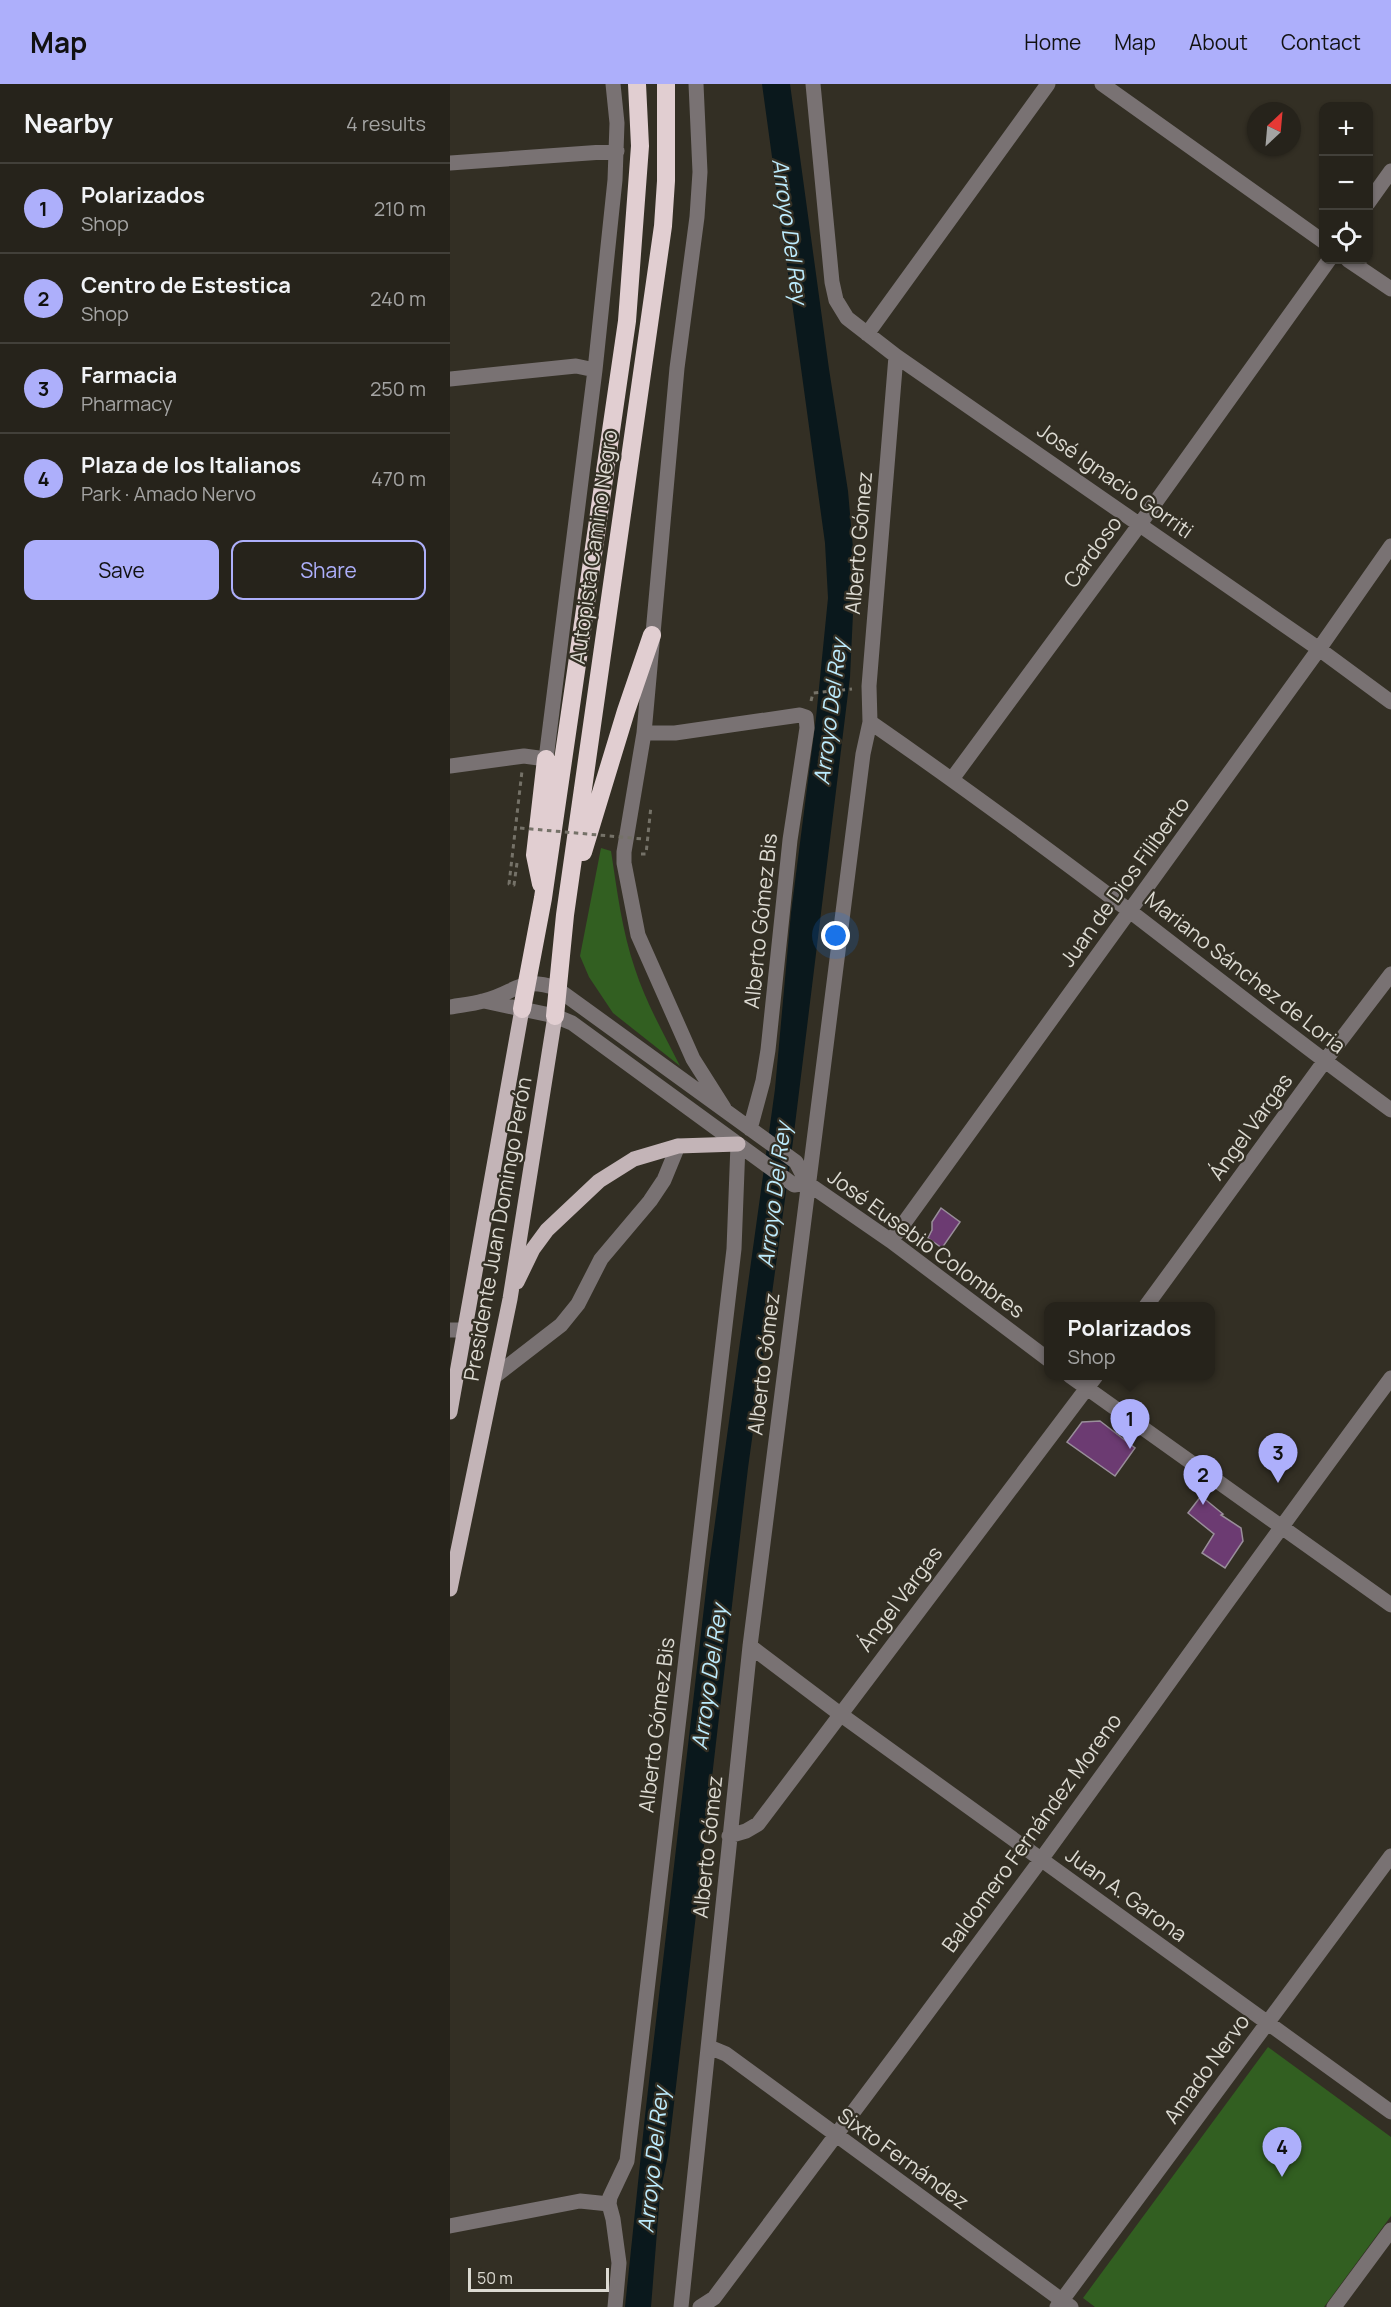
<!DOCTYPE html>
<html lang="en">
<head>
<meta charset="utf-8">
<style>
	:root { --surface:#26231b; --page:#322f28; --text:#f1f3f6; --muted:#a4a4a3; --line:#42403a; --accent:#adaffb }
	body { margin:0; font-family:Manrope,sans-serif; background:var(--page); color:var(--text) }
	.controls { position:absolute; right:18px; top:18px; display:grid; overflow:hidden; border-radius:12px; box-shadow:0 2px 4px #0004 }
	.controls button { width:54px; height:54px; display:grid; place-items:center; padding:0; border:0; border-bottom:2px solid var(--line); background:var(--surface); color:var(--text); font:30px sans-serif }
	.compass { position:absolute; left:797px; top:18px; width:54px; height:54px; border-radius:50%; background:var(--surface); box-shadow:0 2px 4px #0004; rotate:26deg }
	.scale { position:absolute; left:18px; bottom:15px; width:141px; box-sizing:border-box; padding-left:6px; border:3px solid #dcdad2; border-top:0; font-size:16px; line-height:21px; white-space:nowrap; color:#dcdad2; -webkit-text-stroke:4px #332f24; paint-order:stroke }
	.you { position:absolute; left:386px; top:852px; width:21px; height:21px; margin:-15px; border:4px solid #fff; border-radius:50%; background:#1a73e8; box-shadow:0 0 0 9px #1a73e833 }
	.badge { display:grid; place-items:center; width:39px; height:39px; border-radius:50%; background:var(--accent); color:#111; font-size:20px; font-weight:700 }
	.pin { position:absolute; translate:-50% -50px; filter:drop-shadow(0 2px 3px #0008) }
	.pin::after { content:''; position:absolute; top:32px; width:21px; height:18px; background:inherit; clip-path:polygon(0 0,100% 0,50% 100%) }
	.popup { position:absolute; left:594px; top:1218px; width:171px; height:78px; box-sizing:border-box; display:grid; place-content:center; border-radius:12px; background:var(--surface); filter:drop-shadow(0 2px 4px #0005); font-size:20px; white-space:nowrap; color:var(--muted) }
	.popup b { font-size:22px; color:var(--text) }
	.popup::after { content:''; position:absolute; left:50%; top:100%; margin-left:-12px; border:12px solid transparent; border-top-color:var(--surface) }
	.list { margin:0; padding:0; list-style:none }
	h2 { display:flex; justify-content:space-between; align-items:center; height:78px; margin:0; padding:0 24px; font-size:26px }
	h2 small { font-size:20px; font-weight:400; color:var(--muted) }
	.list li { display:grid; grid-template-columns:39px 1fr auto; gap:18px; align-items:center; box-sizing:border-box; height:90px; padding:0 24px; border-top:2px solid var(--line) }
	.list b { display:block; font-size:22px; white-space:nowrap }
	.list p { margin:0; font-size:20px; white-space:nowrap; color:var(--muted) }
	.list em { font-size:20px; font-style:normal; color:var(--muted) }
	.actions { display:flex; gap:12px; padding:18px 24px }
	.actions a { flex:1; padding:14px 0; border:2px solid var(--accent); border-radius:12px; text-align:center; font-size:21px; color:var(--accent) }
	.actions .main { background:var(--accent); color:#111 }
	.icon { flex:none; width:33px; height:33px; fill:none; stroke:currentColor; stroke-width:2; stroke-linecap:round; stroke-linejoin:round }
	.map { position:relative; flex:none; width:941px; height:2223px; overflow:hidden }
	header { display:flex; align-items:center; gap:36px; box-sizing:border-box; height:84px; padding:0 30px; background:var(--accent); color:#111 }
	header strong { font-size:28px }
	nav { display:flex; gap:33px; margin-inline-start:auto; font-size:21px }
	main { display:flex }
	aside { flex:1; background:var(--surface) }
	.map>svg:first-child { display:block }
	.green { fill:#325f21 }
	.water { fill:#0a181c }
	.building { fill:#6c3b72; stroke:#998e9a; stroke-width:1.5 }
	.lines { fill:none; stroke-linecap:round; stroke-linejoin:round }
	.path { stroke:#757268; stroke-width:3; stroke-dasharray:4.5 4.5; stroke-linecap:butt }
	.minor { stroke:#797273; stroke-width:15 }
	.major { stroke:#c3b4b7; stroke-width:15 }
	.highway { stroke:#e1ced1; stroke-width:18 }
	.path-bridge { stroke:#757268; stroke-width:3; stroke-dasharray:4.5 4.5; stroke-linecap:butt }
	.labels { text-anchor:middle; stroke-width:4.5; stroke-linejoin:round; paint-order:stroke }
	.street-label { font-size:21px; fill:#dcdad2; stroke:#332f24 }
	.water-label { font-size:22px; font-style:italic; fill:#bcebfd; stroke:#332f24 }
</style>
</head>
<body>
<header>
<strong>Map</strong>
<nav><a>Home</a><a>Map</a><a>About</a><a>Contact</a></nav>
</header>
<main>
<aside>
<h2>Nearby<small>4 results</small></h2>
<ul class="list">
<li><span class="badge">1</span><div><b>Polarizados</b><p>Shop</p></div><em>210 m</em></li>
<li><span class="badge">2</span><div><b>Centro de Estestica</b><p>Shop</p></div><em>240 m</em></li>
<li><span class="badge">3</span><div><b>Farmacia</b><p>Pharmacy</p></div><em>250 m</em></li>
<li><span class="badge">4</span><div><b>Plaza de los Italianos</b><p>Park · Amado Nervo</p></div><em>470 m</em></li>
</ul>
<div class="actions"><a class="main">Save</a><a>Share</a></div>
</aside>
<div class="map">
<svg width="941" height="2223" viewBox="0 0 941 2223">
	<rect width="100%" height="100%" fill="#332f24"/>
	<path class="green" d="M 151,764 L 161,767 C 167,806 172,847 185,885 C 196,919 214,950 230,982 L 163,929 L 139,893 L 130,872 Z
		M 818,1963 L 941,2053 L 941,2132 L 874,2223 L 645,2223 L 633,2214 Z"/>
	<path class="water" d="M 312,0 L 340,0 L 379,285 L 398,407 L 405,487 L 400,593 L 343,1057 L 298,1384 L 218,2071 L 210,2110 L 201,2223 L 175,2223 L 195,2032 L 258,1489 L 325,1005 L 341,829 L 366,634 L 378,514 L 375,459 Z"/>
	<path class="building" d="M 491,1124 L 510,1138 L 492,1164 L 478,1154 L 482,1146 L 482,1138 Z
		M 650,1337 L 685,1364 L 665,1392 L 617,1358 L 632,1338 Z
		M 751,1412 L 773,1430 L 771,1431 L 791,1444 L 793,1457 L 775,1484 L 752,1469 L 764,1450 L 738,1429 Z"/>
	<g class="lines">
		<path class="path" d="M 361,617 L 363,609 L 402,605
			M 191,770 L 196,770 L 201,722
			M 67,779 L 64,801 L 59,800 L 72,687"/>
		<path class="minor" d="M 246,0 L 250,88 L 247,133 L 227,284 L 194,649 L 174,768 L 174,779 L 188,851 L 243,975 L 274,1024
			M 363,0 L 382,198 L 386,216 L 397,234 L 446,272 L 869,565 L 941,618
			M 652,0 L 874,158
			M 0,79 L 167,67
			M 918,119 L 941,87
			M 898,176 L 941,205
			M 417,250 L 598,0
			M 0,295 L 126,282 L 145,286
			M 420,638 C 508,699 595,763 681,828 C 767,894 853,962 941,1026
			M 194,649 L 225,649 L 350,631 L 356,633 L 357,644 L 340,756 L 318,966 L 313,997 L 300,1045
			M 0,682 L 74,672 L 96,675 L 145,286 L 165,96 L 167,39 L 163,0
			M 502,695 L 690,440 L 879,176
			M 34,917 L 105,932 L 122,939 L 344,1101 L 357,1099
			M 0,923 C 11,921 23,920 33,917 C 67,909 68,892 106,904 L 346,1078 L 357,1099 L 441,1157 L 599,1276
			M 441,1157 L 869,565 L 941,462
			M 696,1222 L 874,978 L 941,890
			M 0,1246 L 15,1246
			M 45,1292 L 111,1241 L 128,1220 L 151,1175 L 200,1117 L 214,1096 L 228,1062
			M 620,1292 L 941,1521
			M 300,1562 L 390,1630 L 941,2028
			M 279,1752 L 296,1747 L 308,1740 L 646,1292
			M 259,1963 L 276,1970 L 621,2223
			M 0,2142 L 130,2117 L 159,2120
			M 165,2223 L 169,2179 L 163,2135 L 159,2120 L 160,2113 L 177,2077 L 284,1165 L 288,1060
			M 231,2223 L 300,1562 L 413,670 L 420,638 L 419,602 L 446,272
			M 250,2223 L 264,2214 C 373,2069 482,1923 590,1777 C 707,1616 822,1454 941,1294
			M 607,2223 L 941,1772
			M 884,2223 L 941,2146"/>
		<path class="major" d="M 67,1198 L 83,1165 L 97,1146 L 149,1097 L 184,1075 L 228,1062 L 288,1060
			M 0,1328 L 72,925
			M 0,1505 L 60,1215 L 105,932"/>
		<path class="highway" d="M 133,768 L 176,627 L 202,551
			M 91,800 L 85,771 L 96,675
			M 72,925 L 93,814 L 177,237 L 190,62 L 187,0
			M 105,932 L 115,831 L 213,142 L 216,97 L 216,0"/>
		<path class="path-bridge" d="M 70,744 L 193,755"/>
	</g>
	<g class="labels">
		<g class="street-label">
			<text transform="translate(665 397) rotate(35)" y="7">José Ignacio Gorriti</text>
			<text transform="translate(409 459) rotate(-85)" y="7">Alberto Gómez</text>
			<text transform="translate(144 463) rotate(-82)" y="7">Autopista Camino Negro</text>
			<text transform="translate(643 468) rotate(-54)" y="7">Cardoso</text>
			<text transform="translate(675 798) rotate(-54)" y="7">Juan de Dios Filiberto</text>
			<text transform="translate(311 837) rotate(-84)" y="7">Alberto Gómez Bis</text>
			<text transform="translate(795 889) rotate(38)" y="7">Mariano Sánchez de Loria</text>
			<text transform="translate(801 1043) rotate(-54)" y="7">Ángel Vargas</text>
			<text transform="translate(48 1145) rotate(-80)" y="7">Presidente Juan Domingo Perón</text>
			<text transform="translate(476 1160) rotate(36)" y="7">José Eusebio Colombres</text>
			<text transform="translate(314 1280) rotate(-83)" y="7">Alberto Gómez</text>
			<text transform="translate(450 1515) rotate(-53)" y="7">Ángel Vargas</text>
			<text transform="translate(207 1641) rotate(-83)" y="7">Alberto Gómez Bis</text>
			<text transform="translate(582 1749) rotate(-54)" y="7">Baldomero Fernández Moreno</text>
			<text transform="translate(258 1763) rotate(-84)" y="7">Alberto Gómez</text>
			<text transform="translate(676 1811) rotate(36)" y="7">Juan A. Garona</text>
			<text transform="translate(757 1985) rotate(-54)" y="7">Amado Nervo</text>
			<text transform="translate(453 2075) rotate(36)" y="7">Sixto Fernández</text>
		</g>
		<g class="water-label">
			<text transform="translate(340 147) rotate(82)" y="8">Arroyo Del Rey</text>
			<text transform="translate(380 628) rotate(-83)" y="8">Arroyo Del Rey</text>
			<text transform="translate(324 1111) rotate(-83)" y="8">Arroyo Del Rey</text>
			<text transform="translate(259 1593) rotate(-82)" y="8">Arroyo Del Rey</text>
			<text transform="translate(203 2076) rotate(-84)" y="8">Arroyo Del Rey</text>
		</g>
	</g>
</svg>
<div class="controls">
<button>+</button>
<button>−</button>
<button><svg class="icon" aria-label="locate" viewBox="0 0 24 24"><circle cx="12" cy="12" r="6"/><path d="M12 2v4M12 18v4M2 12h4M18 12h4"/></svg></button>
</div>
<svg class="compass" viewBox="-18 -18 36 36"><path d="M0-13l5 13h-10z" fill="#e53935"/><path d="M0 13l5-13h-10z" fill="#a4a4a3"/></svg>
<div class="scale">50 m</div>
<div class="you"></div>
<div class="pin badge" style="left:680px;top:1365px">1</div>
<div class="popup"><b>Polarizados</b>Shop</div>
<div class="pin badge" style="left:753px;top:1421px">2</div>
<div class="pin badge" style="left:828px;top:1399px">3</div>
<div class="pin badge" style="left:832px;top:2093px">4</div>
</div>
</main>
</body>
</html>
